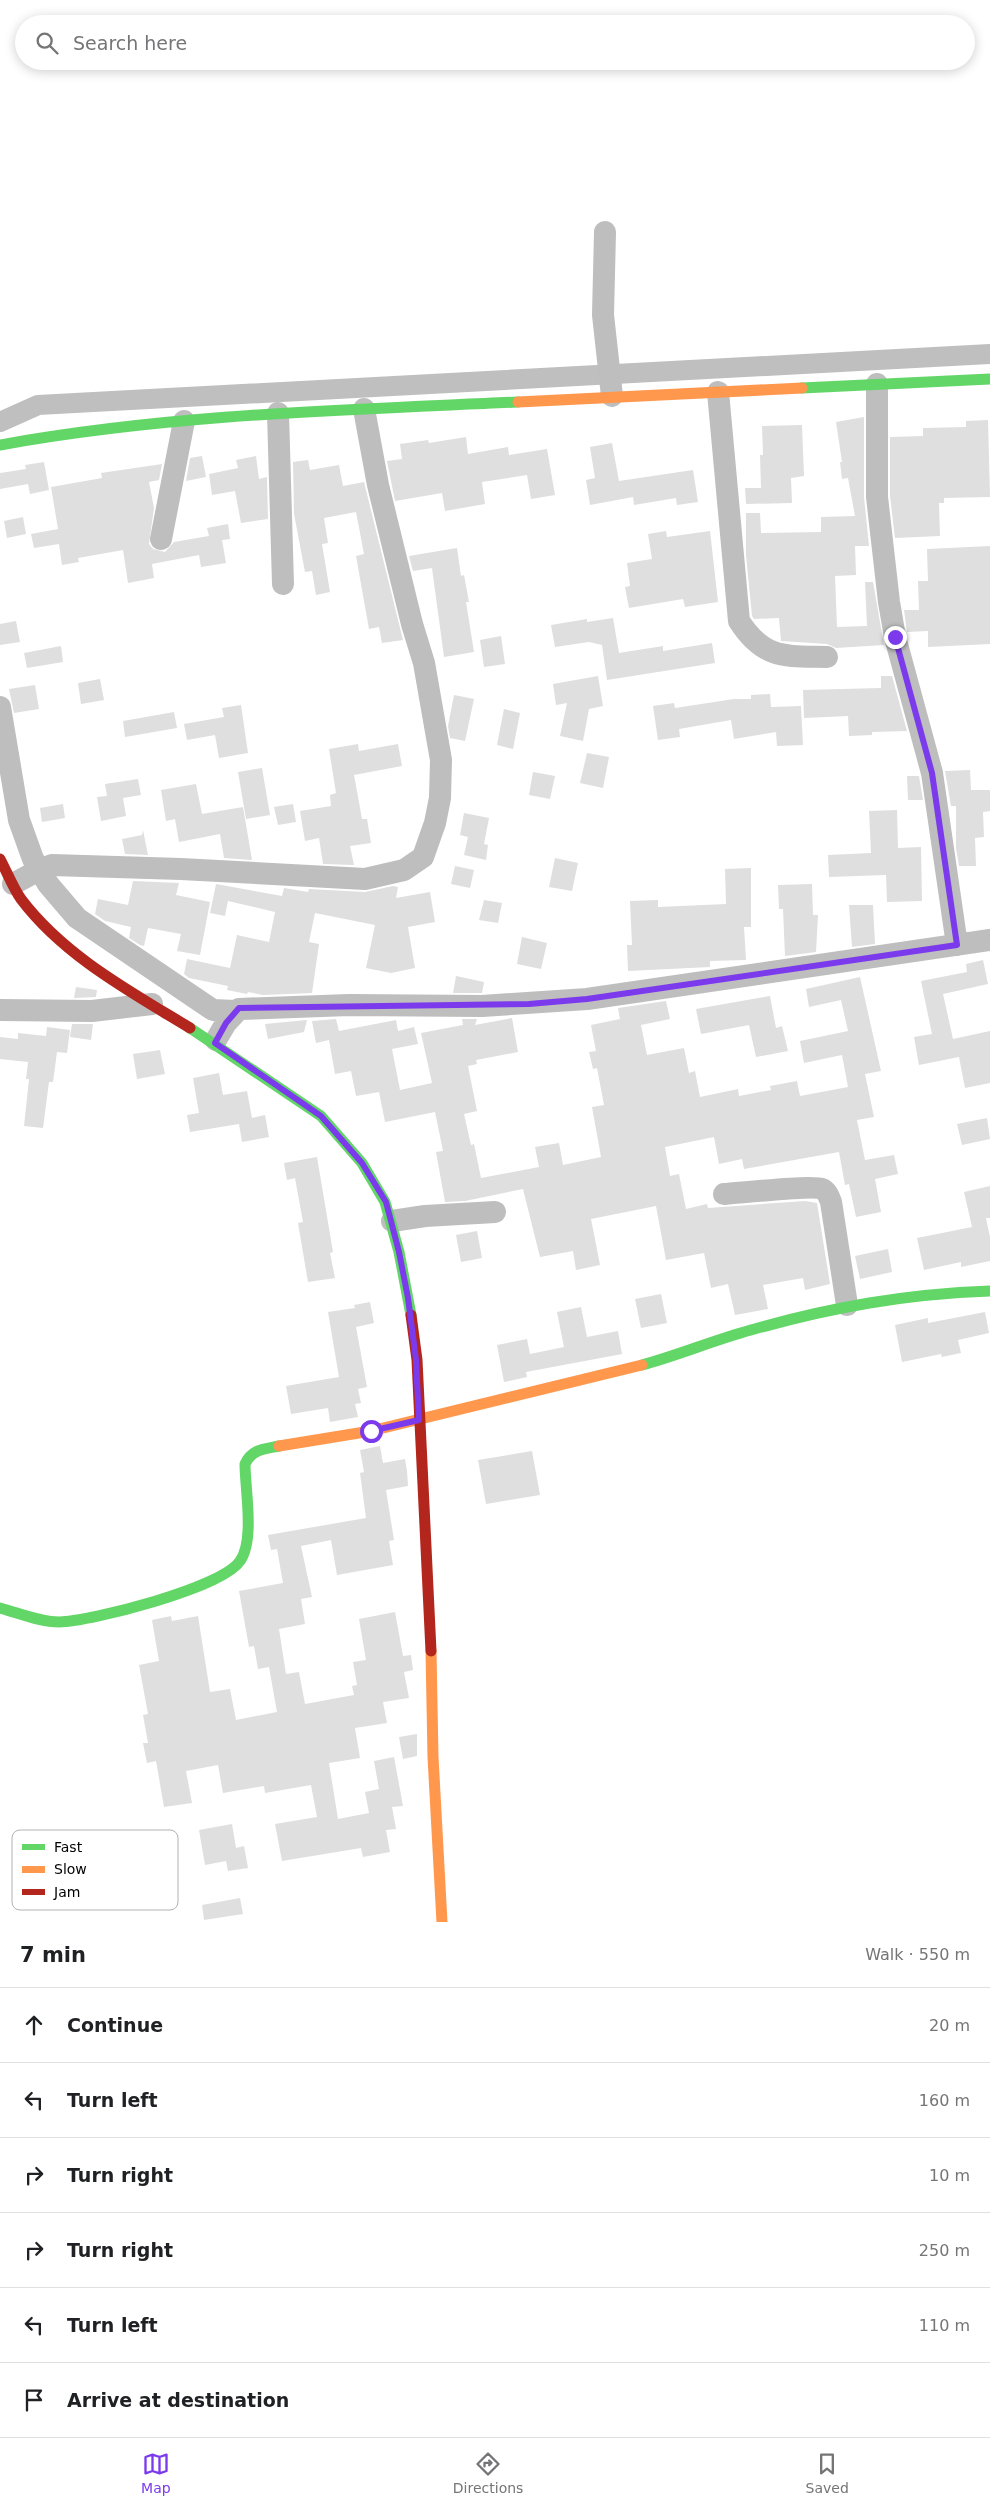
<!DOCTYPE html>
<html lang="en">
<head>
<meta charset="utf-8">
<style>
	:root { --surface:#fff; --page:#f6f6f6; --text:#202124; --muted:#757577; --line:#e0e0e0; --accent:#7c3aed }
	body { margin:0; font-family:"DejaVu Sans",sans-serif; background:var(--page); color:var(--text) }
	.stop { position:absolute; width:15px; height:15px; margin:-11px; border:4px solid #7c3aed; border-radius:50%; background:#fff }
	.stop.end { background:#7c3aed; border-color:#fff; box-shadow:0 1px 5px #0008 }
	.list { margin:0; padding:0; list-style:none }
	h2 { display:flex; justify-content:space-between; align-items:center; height:65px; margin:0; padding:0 20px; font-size:21px }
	h2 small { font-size:16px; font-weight:400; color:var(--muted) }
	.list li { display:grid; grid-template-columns:32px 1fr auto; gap:15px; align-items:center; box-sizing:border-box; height:75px; padding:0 20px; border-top:1px solid var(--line) }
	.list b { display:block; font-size:19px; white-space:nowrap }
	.list em { font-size:16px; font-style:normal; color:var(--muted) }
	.icon { flex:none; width:28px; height:28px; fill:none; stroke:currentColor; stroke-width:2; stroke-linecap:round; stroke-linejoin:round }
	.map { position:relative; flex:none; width:990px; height:1922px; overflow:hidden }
	.search { position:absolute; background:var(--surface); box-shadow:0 2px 12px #0003; left:15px; right:15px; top:15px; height:55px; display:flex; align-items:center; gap:12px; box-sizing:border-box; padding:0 18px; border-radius:28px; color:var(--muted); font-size:19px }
	.sheet { height:515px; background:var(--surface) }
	nav { display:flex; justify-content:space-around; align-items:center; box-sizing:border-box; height:70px; border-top:1px solid var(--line); background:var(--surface); font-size:14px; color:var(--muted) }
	nav a { display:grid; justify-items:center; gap:2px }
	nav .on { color:var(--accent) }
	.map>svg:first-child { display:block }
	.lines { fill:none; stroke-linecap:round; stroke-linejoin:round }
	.canal { stroke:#bfbfbf; stroke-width:20 }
	.building { fill:#dfdfdf }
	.street { stroke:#bebebe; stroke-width:22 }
	.fast { stroke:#63d668; stroke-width:11 }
	.slow { stroke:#ff974d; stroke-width:11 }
	.jam { stroke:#b3261e; stroke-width:11 }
	.route { stroke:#7c3aed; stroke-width:6 }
	.key { fill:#fff; stroke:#b2b2b2; stroke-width:1 }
	.key-label { font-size:14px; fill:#000 }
</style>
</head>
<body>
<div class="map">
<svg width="990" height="1922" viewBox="0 0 990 1922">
	<rect width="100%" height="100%" fill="#fff"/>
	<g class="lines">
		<path class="canal" d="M 0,422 L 38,405 L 990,354"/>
	</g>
	<path class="building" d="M 864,417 L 864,497 L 869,546 L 855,546 L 856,575 L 835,576 L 837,627 L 867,626 L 865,582 L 873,582 L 884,645 L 836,648 L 827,644 L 781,641 L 779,618 L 754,619 L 752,616 L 746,555 L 746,513 L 760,513 L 761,533 L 821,532 L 821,517 L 855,516 L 848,478 L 842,479 L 840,462 L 842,462 L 836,422 Z
		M 988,420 L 990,497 L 944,498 L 944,503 L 939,503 L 940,536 L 895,538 L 890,496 L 890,437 L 923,436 L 923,428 L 966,427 L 966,421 Z
		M 802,425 L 804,476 L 791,478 L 792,503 L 746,504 L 745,488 L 761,488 L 760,455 L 763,455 L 762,426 Z
		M 466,437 L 468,454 L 508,447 L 509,455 L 547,449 L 555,495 L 531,499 L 527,475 L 482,482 L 485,504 L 445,511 L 442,493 L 395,501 L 387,461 L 402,459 L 400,444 L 428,440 L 429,443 Z
		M 612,443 L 619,481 L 693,470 L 698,502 L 677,505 L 676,498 L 634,505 L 633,497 L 590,505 L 586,480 L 595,478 L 590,447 Z
		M 202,456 L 206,477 L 186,481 L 190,458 Z
		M 256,456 L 259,479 L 267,477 L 268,519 L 241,523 L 235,491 L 212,495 L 209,474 L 238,468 L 236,460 Z
		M 308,460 L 310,470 L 339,465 L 343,486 L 364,482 L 403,640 L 382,643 L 379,627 L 369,629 L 356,556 L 364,554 L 356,512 L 324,518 L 328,543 L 322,544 L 330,592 L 316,595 L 312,571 L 305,572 L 294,514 L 293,462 Z
		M 44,462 L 49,490 L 30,494 L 28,484 L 0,489 L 0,473 L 26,469 L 25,465 Z
		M 162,464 L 159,480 L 149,482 L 154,508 L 149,544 L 153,549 L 165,552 L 174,542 L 209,536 L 207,528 L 228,524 L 230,539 L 222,540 L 226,563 L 201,567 L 199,555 L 152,564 L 154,578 L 128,583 L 123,550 L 78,558 L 79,562 L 62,565 L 59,544 L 34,548 L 31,534 L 58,529 L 51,487 L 102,478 L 101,473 Z
		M 23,517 L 26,534 L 7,538 L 4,521 Z
		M 666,531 L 667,537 L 710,531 L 718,602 L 685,607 L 683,599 L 629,608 L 625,587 L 630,586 L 627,563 L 652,559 L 648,534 Z
		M 990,546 L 990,644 L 928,647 L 928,631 L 907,632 L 904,610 L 919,610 L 918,581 L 928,581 L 927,549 Z
		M 457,548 L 461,576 L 464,575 L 469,602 L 466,602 L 474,652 L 444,657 L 432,568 L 413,571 L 409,556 Z
		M 613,618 L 619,653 L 663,646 L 663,651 L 712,643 L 715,663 L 607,680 L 602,645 L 589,642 L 555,647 L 551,625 L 587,619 L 587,622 Z
		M 16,621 L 20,642 L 0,645 L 0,624 Z
		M 501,636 L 505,664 L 484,667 L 480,640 Z
		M 61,646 L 63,662 L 27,668 L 24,653 Z
		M 598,676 L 603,706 L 589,709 L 583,741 L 560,736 L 567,703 L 556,705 L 553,684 Z
		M 881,676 L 892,676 L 907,731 L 872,732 L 872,735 L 849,736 L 848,716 L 804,718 L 803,690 L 881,688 Z
		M 100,679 L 104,700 L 81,704 L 78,683 Z
		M 35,685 L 39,709 L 14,713 L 9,689 Z
		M 770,694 L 771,707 L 801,706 L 803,745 L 777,746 L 776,732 L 734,739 L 731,720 L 679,729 L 680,737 L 658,740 L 653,706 L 674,703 L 675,708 L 734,699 L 751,699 L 751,695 Z
		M 454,695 L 474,699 L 465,741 L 450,738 L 448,726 Z
		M 241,705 L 248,753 L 219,758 L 215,735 L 187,740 L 184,724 L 224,717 L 222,708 Z
		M 504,709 L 520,713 L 513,749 L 497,745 Z
		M 174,712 L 177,728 L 125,737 L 123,721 Z
		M 358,744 L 359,751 L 398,744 L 402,766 L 354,775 L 362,819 L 367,819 L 371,843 L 350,846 L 354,865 L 323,864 L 319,838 L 305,841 L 300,811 L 331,806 L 330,795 L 336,793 L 329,749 Z
		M 587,753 L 609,757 L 603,788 L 580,783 Z
		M 262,768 L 270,815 L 246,819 L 238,772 Z
		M 970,770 L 971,790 L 990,790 L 990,811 L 983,812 L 984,837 L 975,838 L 976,866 L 959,866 L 956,848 L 956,806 L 951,806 L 945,771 Z
		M 533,772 L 555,776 L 550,799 L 529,795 Z
		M 907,776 L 919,776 L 923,800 L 908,800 Z
		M 138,779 L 141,795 L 123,798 L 126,816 L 101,821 L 97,797 L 107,796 L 105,784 Z
		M 196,784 L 202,814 L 243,807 L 252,860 L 224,858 L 220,834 L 179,842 L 175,819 L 166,821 L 161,790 Z
		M 63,804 L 65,818 L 42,822 L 40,808 Z
		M 293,804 L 296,822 L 278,825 L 274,807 Z
		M 897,810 L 898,848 L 921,847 L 922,901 L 887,902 L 886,875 L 829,877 L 828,855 L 871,853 L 869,811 Z
		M 464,813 L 489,818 L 484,844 L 488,845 L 486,860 L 464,855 L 468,837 L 460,835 Z
		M 143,830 L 148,855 L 125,854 L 122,839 L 142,835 Z
		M 555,858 L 578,863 L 572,891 L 549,887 Z
		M 455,866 L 474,870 L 470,888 L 451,884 Z
		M 751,868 L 751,927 L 744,927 L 746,960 L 710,961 L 710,967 L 628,971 L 627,945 L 632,945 L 630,901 L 658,900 L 658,907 L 726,904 L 725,869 Z
		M 133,881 L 179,883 L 176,895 L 210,902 L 200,955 L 177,951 L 181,934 L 148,928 L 144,946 L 140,945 L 129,938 L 131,927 L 105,921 L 95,914 L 98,899 L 128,905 Z
		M 216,884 L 282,896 L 284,888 L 308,892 L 309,889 L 365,892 L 393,886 L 398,887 L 396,898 L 430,892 L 435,922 L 408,927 L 415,968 L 391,973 L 366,968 L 375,925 L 315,913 L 309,942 L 319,944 L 312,993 L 263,995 L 248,992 L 247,994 L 227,990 L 228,986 L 189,978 L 184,974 L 187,959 L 230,968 L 237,935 L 269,942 L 275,912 L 228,901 L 225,916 L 210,913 Z
		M 812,884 L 813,915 L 818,915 L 816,952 L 785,956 L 783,909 L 779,909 L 778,885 Z
		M 484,900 L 502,903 L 498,923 L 479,920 Z
		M 849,905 L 873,905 L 875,944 L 852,947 Z
		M 522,937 L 547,943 L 541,969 L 517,964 Z
		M 983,960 L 988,984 L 943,994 L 953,1039 L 990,1031 L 990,1083 L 965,1088 L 959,1057 L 919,1065 L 914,1037 L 932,1034 L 921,981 L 967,972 L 966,964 Z
		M 456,976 L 484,982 L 482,993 L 453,993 Z
		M 860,977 L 881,1071 L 865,1074 L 874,1117 L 857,1120 L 865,1160 L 894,1155 L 898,1174 L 875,1179 L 881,1212 L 856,1217 L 849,1184 L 845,1185 L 839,1152 L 744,1169 L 742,1159 L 719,1164 L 714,1137 L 665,1147 L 670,1176 L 679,1174 L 686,1209 L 707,1204 L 708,1208 L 805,1201 L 817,1203 L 830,1284 L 805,1290 L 803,1278 L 763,1285 L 768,1309 L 735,1315 L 728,1284 L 711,1288 L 704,1253 L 666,1260 L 656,1206 L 591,1219 L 600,1265 L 576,1270 L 573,1251 L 540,1257 L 523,1189 L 465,1201 L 445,1202 L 436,1152 L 443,1151 L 435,1112 L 385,1122 L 379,1092 L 356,1096 L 351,1071 L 335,1074 L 329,1040 L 316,1043 L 312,1021 L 336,1019 L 339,1031 L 396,1020 L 398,1031 L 414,1027 L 418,1044 L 392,1049 L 400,1090 L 432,1083 L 421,1033 L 463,1025 L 462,1019 L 477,1019 L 475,1025 L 512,1018 L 518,1052 L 476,1060 L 477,1064 L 468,1066 L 477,1111 L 464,1114 L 471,1145 L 474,1144 L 481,1178 L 539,1167 L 535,1147 L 559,1143 L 563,1165 L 601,1157 L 592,1107 L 604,1105 L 597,1068 L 593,1069 L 589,1052 L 596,1051 L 591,1025 L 620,1019 L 618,1008 L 666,1001 L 670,1019 L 641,1025 L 647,1055 L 684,1048 L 689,1073 L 695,1071 L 700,1097 L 738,1089 L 739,1096 L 771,1090 L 770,1086 L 797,1081 L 800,1096 L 848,1087 L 842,1055 L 804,1063 L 800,1041 L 848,1031 L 841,1000 L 809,1007 L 806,989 Z
		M 76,987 L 97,990 L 96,997 L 74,998 Z
		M 770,996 L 776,1028 L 782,1026 L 788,1051 L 756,1057 L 749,1025 L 701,1034 L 696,1009 Z
		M 307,1020 L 304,1032 L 268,1039 L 265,1024 Z
		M 72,1024 L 93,1024 L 91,1040 L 70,1037 Z
		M 47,1027 L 70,1030 L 67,1053 L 57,1052 L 53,1082 L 49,1082 L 43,1128 L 24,1126 L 29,1079 L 26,1079 L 28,1062 L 0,1059 L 0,1037 L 18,1039 L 18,1033 L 46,1036 Z
		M 160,1050 L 165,1074 L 137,1079 L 133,1054 Z
		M 219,1073 L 223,1095 L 247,1091 L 252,1118 L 265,1115 L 269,1137 L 242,1142 L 239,1124 L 190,1132 L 187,1115 L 199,1113 L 193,1078 Z
		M 987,1118 L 990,1139 L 962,1145 L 957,1124 Z
		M 317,1157 L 333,1252 L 330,1253 L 335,1278 L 308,1282 L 298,1223 L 303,1222 L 295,1178 L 287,1180 L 284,1163 Z
		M 990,1186 L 990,1218 L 986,1218 L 990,1237 L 990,1261 L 961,1267 L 961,1262 L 924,1270 L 917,1238 L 972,1227 L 964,1192 Z
		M 477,1231 L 482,1258 L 461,1262 L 456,1235 Z
		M 888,1249 L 892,1272 L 860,1279 L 855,1256 Z
		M 661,1294 L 667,1323 L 641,1328 L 635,1299 Z
		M 370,1302 L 374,1323 L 356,1327 L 367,1387 L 358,1389 L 361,1403 L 355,1404 L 358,1417 L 330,1422 L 328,1408 L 291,1414 L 286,1386 L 339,1377 L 328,1312 L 355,1308 L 354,1305 Z
		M 581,1307 L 587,1337 L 618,1331 L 622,1354 L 526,1372 L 527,1377 L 504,1382 L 497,1345 L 527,1339 L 530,1354 L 564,1347 L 557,1312 Z
		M 985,1312 L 989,1333 L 958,1340 L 961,1353 L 942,1357 L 941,1354 L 902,1362 L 895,1325 L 928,1318 L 928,1323 Z
		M 380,1446 L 383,1463 L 405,1459 L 407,1471 L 408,1486 L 386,1490 L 394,1540 L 389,1541 L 393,1565 L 337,1575 L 331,1540 L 301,1546 L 312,1597 L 301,1599 L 305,1624 L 279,1629 L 286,1674 L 299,1672 L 305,1704 L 354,1695 L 352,1686 L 357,1685 L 353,1662 L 366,1660 L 359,1619 L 395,1612 L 403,1656 L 411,1655 L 413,1670 L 404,1672 L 409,1698 L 383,1702 L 387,1723 L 355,1728 L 360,1758 L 329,1763 L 338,1819 L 369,1813 L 365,1792 L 379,1789 L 374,1761 L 394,1757 L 403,1806 L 392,1807 L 396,1829 L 386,1830 L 390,1852 L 363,1857 L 361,1848 L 282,1861 L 275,1824 L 317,1817 L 311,1785 L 265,1793 L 264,1786 L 223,1793 L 218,1765 L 186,1771 L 192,1803 L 164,1807 L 156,1761 L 147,1763 L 143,1743 L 148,1743 L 143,1715 L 148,1714 L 139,1665 L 159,1661 L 152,1620 L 171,1616 L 172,1621 L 198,1616 L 210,1692 L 230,1689 L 236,1720 L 277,1712 L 269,1667 L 258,1669 L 254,1646 L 249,1647 L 239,1591 L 283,1583 L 277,1549 L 271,1550 L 268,1535 L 366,1518 L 360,1473 L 364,1472 L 360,1450 Z
		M 532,1451 L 540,1495 L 486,1504 L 478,1460 Z
		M 417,1734 L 417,1756 L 403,1759 L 399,1737 Z
		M 232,1824 L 236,1848 L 244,1846 L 248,1868 L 228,1871 L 226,1861 L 205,1865 L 199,1830 Z
		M 240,1898 L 243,1914 L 204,1920 L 202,1905 Z"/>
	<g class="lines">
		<path class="street" d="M 605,232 L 603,315 L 612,396
			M 877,384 L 877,497 L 889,602 L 895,637 L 932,773 L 957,945
			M 718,392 L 739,621 C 764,660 786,656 827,657
			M 278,413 L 283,584
			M 161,539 L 184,421
			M 0,707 L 19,820 L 33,859 L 48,884 L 77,918 L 213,1010 L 235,1011
			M 13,884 L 39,870 L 52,865 L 181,869 L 365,879 L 404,870 L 423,857 L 435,823 L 440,798 L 441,760 L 424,663 L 412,624 L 378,485 L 364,409
			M 0,1010 L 92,1011 L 152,1004
			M 216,1040 L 226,1023 L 239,1009 L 349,1005 L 482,1006 L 587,999 L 990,940
			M 724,1194 C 740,1193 813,1185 822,1189 C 827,1191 829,1197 831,1202 L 847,1305
			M 392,1221 L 425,1216 L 495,1212"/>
		<path class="fast" d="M 802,388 L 990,379
			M 0,445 C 171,414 345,410 518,402
			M 190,1028 L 321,1116 L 362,1163 L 385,1202 L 399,1252 L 411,1315
			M 642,1365 C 679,1355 714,1340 751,1330 C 832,1307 906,1294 990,1291
			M 0,1608 C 19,1613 39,1622 59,1622 C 92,1621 222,1588 240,1561 C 255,1540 245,1489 245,1464 C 252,1449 264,1449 279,1446"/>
		<path class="slow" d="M 518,402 L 802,388
			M 279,1446 L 371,1431 L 642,1365
			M 431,1651 L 433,1757 L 442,1922"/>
		<path class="jam" d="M 0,859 C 7,872 13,888 21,899 C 64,956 131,992 190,1028
			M 411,1315 L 417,1360 L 431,1651"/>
	</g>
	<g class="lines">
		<path class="route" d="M 371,1431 L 419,1420 L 416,1360 L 408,1298 L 399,1252 L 386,1202 L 362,1163 L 321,1116 L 215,1043 L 226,1023 L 239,1008 L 529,1004 L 587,999 L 957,945 L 932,773 L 895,637"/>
	</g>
	<rect x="12" y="1830" width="166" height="80" rx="8" class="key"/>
	<rect x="22" y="1844" width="23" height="6" fill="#63d668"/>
	<rect x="22" y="1866" width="23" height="7" fill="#ff974d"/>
	<rect x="22" y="1889" width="23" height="6" fill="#b3261e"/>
	<g class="key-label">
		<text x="54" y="1852">Fast</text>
		<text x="54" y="1874">Slow</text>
		<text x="54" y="1897">Jam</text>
	</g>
</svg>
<div class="stop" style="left:371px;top:1431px"></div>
<div class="stop end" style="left:895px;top:637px"></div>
<div class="search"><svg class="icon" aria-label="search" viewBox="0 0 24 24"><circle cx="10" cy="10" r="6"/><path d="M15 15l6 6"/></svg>Search here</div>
</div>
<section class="sheet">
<h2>7 min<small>Walk · 550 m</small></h2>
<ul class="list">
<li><svg class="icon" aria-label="ahead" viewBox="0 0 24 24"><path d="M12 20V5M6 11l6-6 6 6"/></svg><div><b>Continue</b></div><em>20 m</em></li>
<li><svg class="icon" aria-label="left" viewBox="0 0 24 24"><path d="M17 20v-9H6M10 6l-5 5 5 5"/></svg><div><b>Turn left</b></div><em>160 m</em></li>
<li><svg class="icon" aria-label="right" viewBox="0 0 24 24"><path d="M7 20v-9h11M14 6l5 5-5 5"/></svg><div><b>Turn right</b></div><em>10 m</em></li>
<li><svg class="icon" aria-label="right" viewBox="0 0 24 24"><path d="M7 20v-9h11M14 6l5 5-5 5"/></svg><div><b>Turn right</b></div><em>250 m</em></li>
<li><svg class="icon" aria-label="left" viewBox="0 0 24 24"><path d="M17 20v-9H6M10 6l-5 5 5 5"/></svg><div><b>Turn left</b></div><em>110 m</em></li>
<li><svg class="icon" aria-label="arrive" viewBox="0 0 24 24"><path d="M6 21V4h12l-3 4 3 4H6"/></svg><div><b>Arrive at destination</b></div></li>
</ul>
</section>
<nav>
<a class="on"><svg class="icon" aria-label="map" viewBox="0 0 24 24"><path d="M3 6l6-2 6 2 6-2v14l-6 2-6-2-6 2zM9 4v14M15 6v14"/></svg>Map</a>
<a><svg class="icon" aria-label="directions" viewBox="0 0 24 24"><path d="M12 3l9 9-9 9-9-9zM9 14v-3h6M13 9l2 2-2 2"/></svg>Directions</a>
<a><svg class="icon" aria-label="saved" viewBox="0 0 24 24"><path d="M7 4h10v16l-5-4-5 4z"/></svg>Saved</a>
</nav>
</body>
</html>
